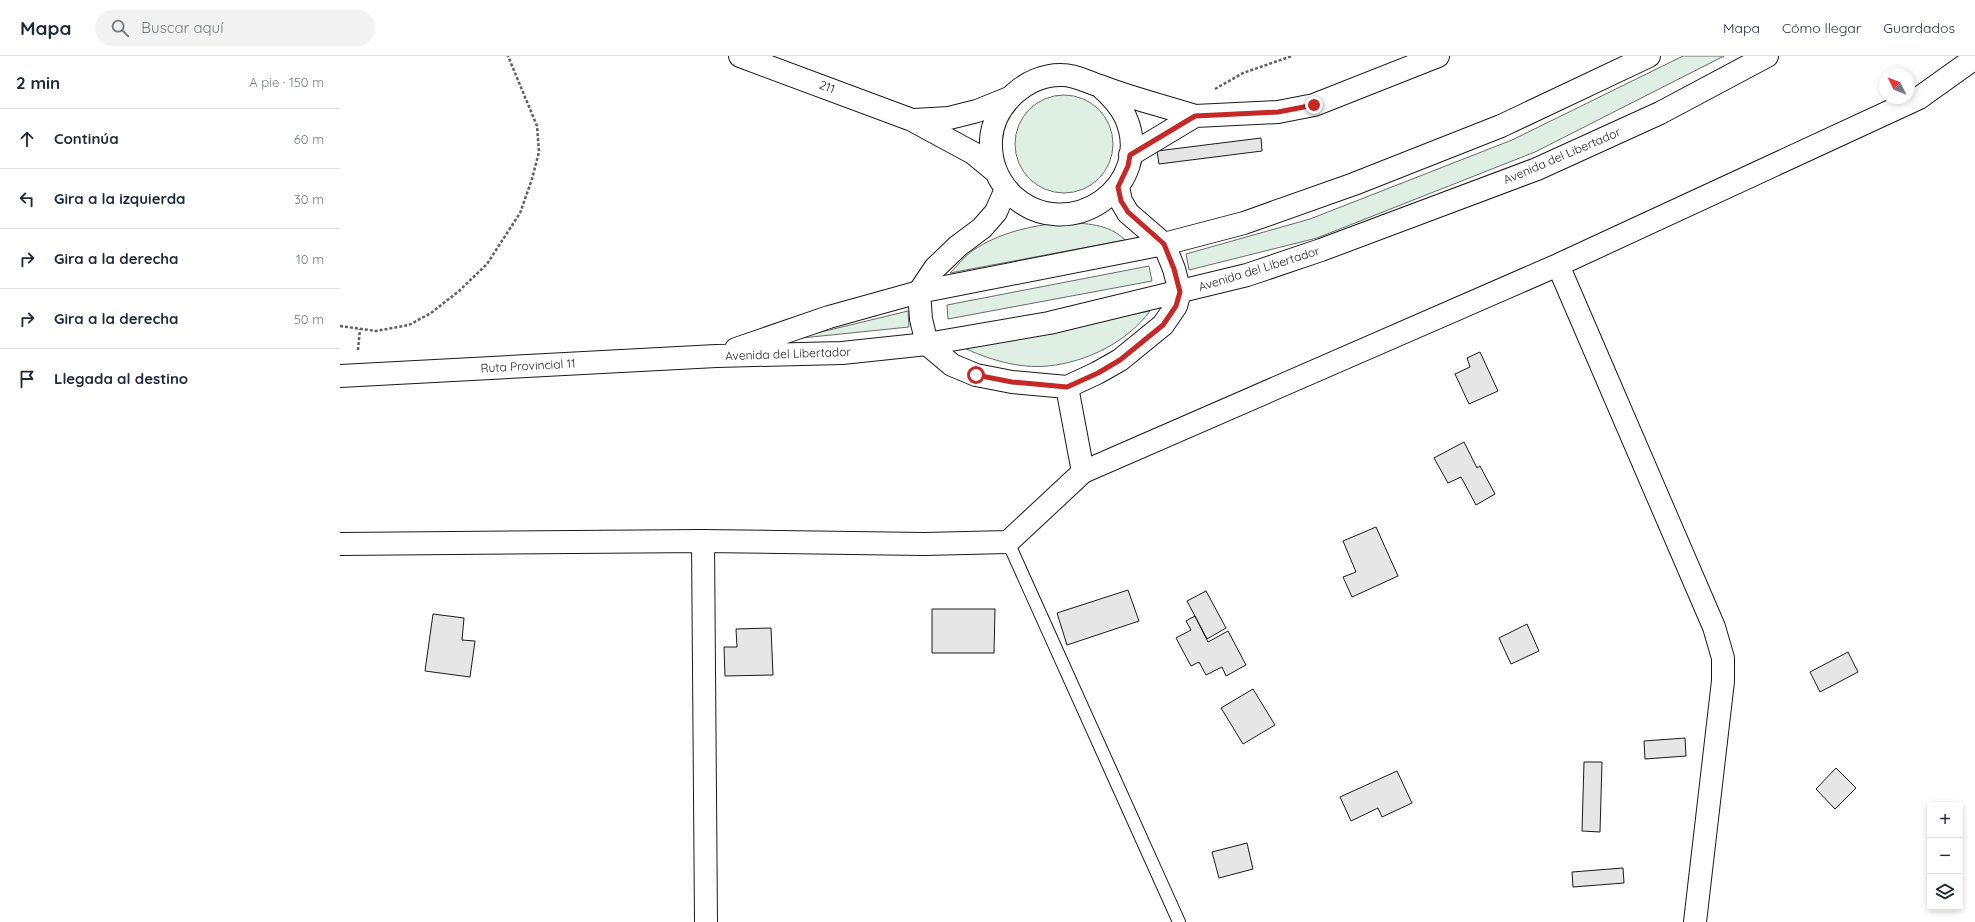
<!DOCTYPE html>
<html lang="es">
<head>
<meta charset="utf-8">
<style>
	:root { --surface:#fff; --page:#f2f2f3; --text:#1f2937; --muted:#747a83; --line:#e0e1e3 }
	body { margin:0; font-family:Quicksand,sans-serif; background:var(--page); color:var(--text) }
	.controls { position:absolute; right:12px; bottom:12px; display:grid; overflow:hidden; border-radius:4px; box-shadow:0 2px 6px #0003 }
	.controls button { width:36px; height:36px; display:grid; place-items:center; padding:0; border:0; border-bottom:1px solid var(--line); background:var(--surface); color:var(--text); font:20px sans-serif }
	.compass { position:absolute; left:1539px; top:12px; width:36px; height:36px; border-radius:50%; background:var(--surface); box-shadow:0 2px 6px #0003; rotate:313deg }
	.stop { position:absolute; width:12px; height:12px; margin:-9px; border:3px solid #c62828; border-radius:50%; background:#fff }
	.stop.end { background:#c62828; border-color:#fff; box-shadow:0 1px 4px #0008 }
	.list { margin:0; padding:0; list-style:none }
	h2 { display:flex; justify-content:space-between; align-items:center; height:52px; margin:0; padding:0 16px; font-size:17px }
	h2 small { font-size:13px; font-weight:400; color:var(--muted) }
	.list li { display:grid; grid-template-columns:26px 1fr auto; gap:12px; align-items:center; box-sizing:border-box; height:60px; padding:0 16px; border-top:1px solid var(--line) }
	.list b { display:block; font-size:15px; white-space:nowrap }
	.list em { font-size:13px; font-style:normal; color:var(--muted) }
	.icon { flex:none; width:22px; height:22px; fill:none; stroke:currentColor; stroke-width:2; stroke-linecap:round; stroke-linejoin:round }
	.map { position:relative; flex:none; width:1635px; height:866px; overflow:hidden }
	header { display:flex; align-items:center; gap:24px; box-sizing:border-box; height:56px; padding:0 20px; background:var(--surface); border-bottom:1px solid var(--line) }
	header strong { font-size:19px }
	nav { display:flex; gap:22px; margin-inline-start:auto; font-size:14px }
	.search { width:280px; height:36px; background:var(--page); display:flex; align-items:center; gap:10px; box-sizing:border-box; padding:0 14px; border-radius:22px; color:var(--muted); font-size:15px }
	main { display:flex }
	aside { flex:1; background:var(--surface) }
	.map>svg:first-child { display:block }
	.green { fill:#e0efe3; stroke:#6a6a6a }
	.building { fill:#e6e6e6; stroke:#1a1a1a }
	.lines { fill:none; stroke-linecap:round; stroke-linejoin:round }
	.lane-casing { stroke:#1a1a1a; stroke-width:14 }
	.street-casing { stroke:#1a1a1a; stroke-width:24 }
	.secondary-casing { stroke:#1a1a1a; stroke-width:24 }
	.primary-casing { stroke:#1a1a1a; stroke-width:24 }
	.path { stroke:#5f5f5f; stroke-width:2.5; stroke-dasharray:3 2; stroke-linecap:butt }
	.lane { stroke:#fff; stroke-width:12 }
	.street { stroke:#fff; stroke-width:22 }
	.secondary { stroke:#fff; stroke-width:22 }
	.primary { stroke:#fff; stroke-width:22 }
	.route { stroke:#c62828; stroke-width:5 }
	.labels { text-anchor:middle; stroke-width:3; stroke-linejoin:round; paint-order:stroke }
	.street-label { font-size:12px; fill:#1a1a1a; stroke:#fff }
</style>
</head>
<body>
<header>
<strong>Mapa</strong>
<div class="search"><svg class="icon" aria-label="search" viewBox="0 0 24 24"><circle cx="10" cy="10" r="6"/><path d="M15 15l6 6"/></svg>Buscar aquí</div>
<nav><a>Mapa</a><a>Cómo llegar</a><a>Guardados</a></nav>
</header>
<main>
<aside>
<h2>2 min<small>A pie · 150 m</small></h2>
<ul class="list">
<li><svg class="icon" aria-label="ahead" viewBox="0 0 24 24"><path d="M12 20V5M6 11l6-6 6 6"/></svg><div><b>Continúa</b></div><em>60 m</em></li>
<li><svg class="icon" aria-label="left" viewBox="0 0 24 24"><path d="M17 20v-9H6M10 6l-5 5 5 5"/></svg><div><b>Gira a la izquierda</b></div><em>30 m</em></li>
<li><svg class="icon" aria-label="right" viewBox="0 0 24 24"><path d="M7 20v-9h11M14 6l5 5-5 5"/></svg><div><b>Gira a la derecha</b></div><em>10 m</em></li>
<li><svg class="icon" aria-label="right" viewBox="0 0 24 24"><path d="M7 20v-9h11M14 6l5 5-5 5"/></svg><div><b>Gira a la derecha</b></div><em>50 m</em></li>
<li><svg class="icon" aria-label="arrive" viewBox="0 0 24 24"><path d="M6 21V4h12l-3 4 3 4H6"/></svg><div><b>Llegada al destino</b></div></li>
</ul>
</aside>
<div class="map">
<svg width="1635" height="866" viewBox="0 0 1635 866">
	<rect width="100%" height="100%" fill="#fff"/>
	<path class="green" d="M 1343,0 L 1384,0 L 1195,96 L 977,182 L 849,214 L 846,198 L 970,163 L 1172,84 Z
		M675 88a49 49 0 1 1 98 0a49 49 0 1 1-98 0Z
		M 724,166 C 746,168 768,167 785,184 L 610,217 C 617,210 624,201 632,195 C 660,176 691,170 724,166 Z
		M 809,210 L 812,225 L 608,263 L 607,249 Z
		M 568,255 L 569,271 L 452,283 Z
		M 810,255 C 787,286 747,306 708,310 C 679,313 647,303 622,291 Z"/>
	<path class="building" d="M 921,82 L 922,95 L 819,108 L 817,95 Z
		M 1140,296 L 1158,335 L 1129,348 L 1115,318 L 1130,311 L 1127,302 Z
		M 1124,386 L 1137,412 L 1140,410 L 1155,438 L 1136,449 L 1121,421 L 1108,427 L 1094,402 Z
		M 1036,471 L 1058,520 L 1012,541 L 1003,521 L 1016,516 L 1003,485 Z
		M 788,534 L 799,565 L 727,589 L 717,557 Z
		M 866,535 L 886,572 L 867,583 L 847,545 Z
		M 592,553 L 655,553 L 654,597 L 592,597 Z
		M 93,558 L 124,562 L 122,584 L 135,585 L 130,621 L 85,615 Z
		M 855,560 L 868,586 L 888,575 L 906,609 L 886,620 L 882,611 L 866,619 L 859,606 L 851,610 L 836,582 L 851,574 L 846,565 Z
		M 1187,568 L 1199,595 L 1171,608 L 1159,582 Z
		M 431,572 L 433,619 L 385,620 L 384,591 L 397,591 L 396,573 Z
		M 1508,596 L 1518,616 L 1480,636 L 1470,616 Z
		M 913,633 L 935,669 L 903,688 L 881,652 Z
		M 1345,682 L 1346,700 L 1305,703 L 1304,685 Z
		M 1244,706 L 1262,706 L 1260,776 L 1242,775 Z
		M 1496,712 L 1516,732 L 1495,753 L 1476,733 Z
		M 1057,715 L 1072,747 L 1042,761 L 1038,752 L 1011,765 L 1000,741 Z
		M 907,787 L 913,813 L 879,822 L 872,796 Z
		M 1283,812 L 1284,827 L 1233,831 L 1232,816 Z"/>
	<g class="lines">
		<g class="lane-casing">
			<path id="lane" d="M 668,486 L 839,866"/>
		</g>
		<g class="street-casing">
			<path id="street" d="M 1218,209 L 1374,571 L 1383,602 L 1383,625 L 1355,866
				M 727,331 L 743,416
				M 363,485 L 366,866
				M 0,488 L 363,485 L 584,488 L 668,486 L 743,416 L 1218,209 L 1579,42 L 1635,2"/>
		</g>
		<g class="secondary-casing">
			<path id="secondary" d="M 400,0 L 572,64 L 633,97 L 656,116
				M 760,30 C 770,39 779,48 785,60 C 817,130 728,191 672,139 C 657,124 650,105 651,84 C 653,49 687,18 722,19 C 736,19 747,26 760,30 C 790,42 824,50 855,60
				M 574,64 L 609,62 L 637,55 L 669,42
				M 790,99 L 855,60 L 938,56 L 974,49 L 1098,0
				M 666,133 L 656,156 L 642,172 L 618,190 L 595,212 L 579,236 L 581,263 L 587,288 L 612,309 L 636,319 L 672,326 L 727,331 L 757,317 L 780,304 L 823,269 L 836,250 L 840,236 L 834,213 L 824,188 L 788,157 L 781,145 L 778,131"/>
		</g>
		<g class="primary-casing">
			<path id="primary" d="M 396,293 L 489,261 L 579,236 L 824,188 L 904,167 L 1014,128 L 1161,70 L 1309,0
				M 0,320 L 376,300 L 502,297 L 587,288 L 709,267 L 907,219 L 981,194 L 1197,113 L 1320,57 L 1427,0"/>
		</g>
		<path class="path" d="M 875,33 L 903,17 L 952,0
			M 0,270 L 36,275 L 69,269 L 91,257 L 119,235 L 147,208 L 180,157 L 192,123 L 199,96 L 197,70 L 168,0
			M 18,294 L 20,273"/>
		<use href="#lane" class="lane"/>
		<use href="#street" class="street"/>
		<use href="#secondary" class="secondary"/>
		<use href="#primary" class="primary"/>
	</g>
	<g class="lines">
		<path class="route" d="M 636,319 L 672,326 L 727,331 L 758,317 L 780,304 L 823,269 L 836,250 L 840,236 L 834,213 L 824,188 L 788,156 L 781,145 L 778,131 L 788,110 L 790,99 L 855,60 L 938,56 L 974,49"/>
	</g>
	<g class="labels">
		<g class="street-label">
			<text transform="translate(487 31) rotate(21)" y="4">211</text>
			<text transform="translate(1222 100) rotate(-23)" y="4">Avenida del Libertador</text>
			<text transform="translate(919 213) rotate(-17)" y="4">Avenida del Libertador</text>
			<text transform="translate(448 298) rotate(-2)" y="4">Avenida del Libertador</text>
			<text transform="translate(188 310) rotate(-3)" y="4">Ruta Provincial 11</text>
		</g>
	</g>
</svg>
<div class="controls">
<button>+</button>
<button>−</button>
<button><svg class="icon" aria-label="layers" viewBox="0 0 24 24"><path d="M12 4l9 5-9 5-9-5zM3 14l9 5 9-5"/></svg></button>
</div>
<svg class="compass" viewBox="-18 -18 36 36"><path d="M0-13l5 13h-10z" fill="#e53935"/><path d="M0 13l5-13h-10z" fill="#747a83"/></svg>
<div class="stop" style="left:636px;top:319px"></div>
<div class="stop end" style="left:974px;top:49px"></div>
</div>
</main>
</body>
</html>
